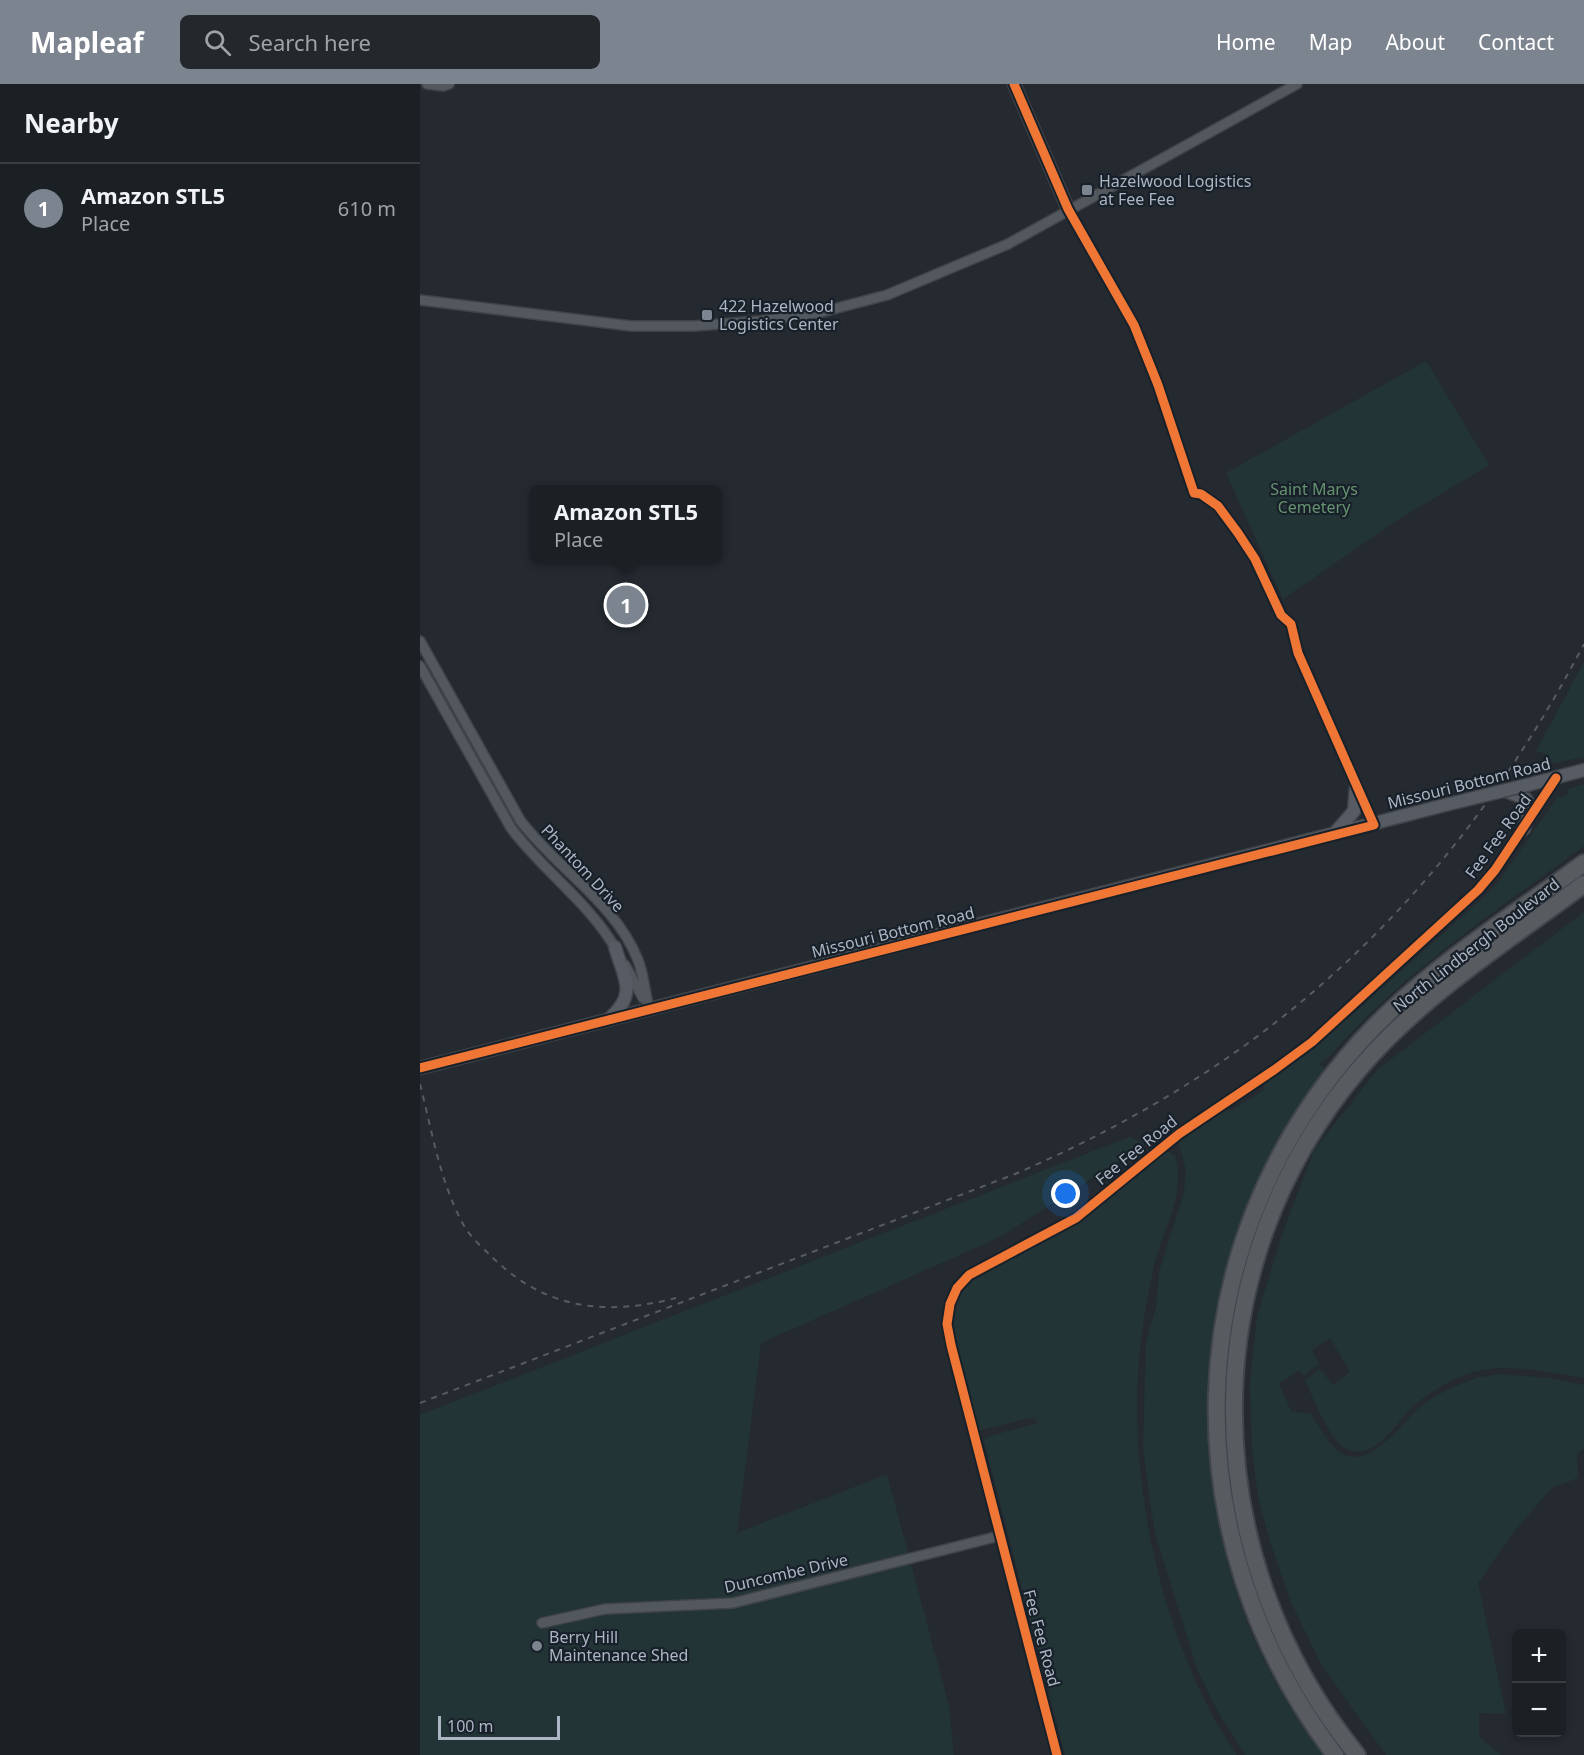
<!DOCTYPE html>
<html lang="en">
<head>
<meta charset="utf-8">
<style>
	:root { --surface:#1b2024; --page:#24282c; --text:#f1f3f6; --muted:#a0a3a6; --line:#393e41; --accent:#7c8490 }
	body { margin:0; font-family:"Noto Sans",sans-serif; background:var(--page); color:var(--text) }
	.controls { position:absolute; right:18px; bottom:18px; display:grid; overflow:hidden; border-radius:9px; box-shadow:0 3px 9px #0003 }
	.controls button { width:54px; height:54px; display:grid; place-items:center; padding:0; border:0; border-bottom:2px solid var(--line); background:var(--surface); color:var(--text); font:30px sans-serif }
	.scale { position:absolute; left:18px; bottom:15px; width:122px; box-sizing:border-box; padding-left:6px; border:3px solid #acb5c3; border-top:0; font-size:16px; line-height:21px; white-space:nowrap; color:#acb5c3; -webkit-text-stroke:4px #18202a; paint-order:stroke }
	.you { position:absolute; left:646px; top:1110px; width:21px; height:21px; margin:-15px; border:4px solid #fff; border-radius:50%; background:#1a73e8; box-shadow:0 0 0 9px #1a73e833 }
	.badge { display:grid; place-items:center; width:39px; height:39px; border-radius:50%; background:var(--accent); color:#fff; font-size:20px; font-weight:700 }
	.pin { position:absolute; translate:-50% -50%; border:3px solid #fff; box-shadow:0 2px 6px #0006 }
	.popup { position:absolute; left:110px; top:401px; width:192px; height:78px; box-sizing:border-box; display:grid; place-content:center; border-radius:9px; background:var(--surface); filter:drop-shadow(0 2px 4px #0005); font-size:20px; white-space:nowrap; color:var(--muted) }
	.popup b { font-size:22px; color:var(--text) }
	.popup::after { content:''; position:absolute; left:50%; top:100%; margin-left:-12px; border:12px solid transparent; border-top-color:var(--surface) }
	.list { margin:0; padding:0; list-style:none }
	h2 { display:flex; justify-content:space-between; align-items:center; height:78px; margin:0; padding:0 24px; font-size:26px }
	h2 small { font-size:20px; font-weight:400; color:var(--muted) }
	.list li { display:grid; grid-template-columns:39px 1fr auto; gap:18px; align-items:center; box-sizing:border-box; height:90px; padding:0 24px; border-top:2px solid var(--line) }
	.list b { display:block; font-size:22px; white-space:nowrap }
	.list p { margin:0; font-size:20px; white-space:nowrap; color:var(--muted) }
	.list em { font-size:20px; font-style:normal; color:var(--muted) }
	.icon { flex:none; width:33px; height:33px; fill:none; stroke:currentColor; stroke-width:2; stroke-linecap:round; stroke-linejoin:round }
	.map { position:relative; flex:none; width:1164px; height:1671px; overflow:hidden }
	header { display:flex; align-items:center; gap:36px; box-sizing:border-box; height:84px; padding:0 30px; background:var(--accent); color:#fff }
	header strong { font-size:28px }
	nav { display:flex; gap:33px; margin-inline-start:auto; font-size:21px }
	.search { width:420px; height:54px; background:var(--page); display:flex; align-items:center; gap:15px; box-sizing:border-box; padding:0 21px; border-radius:9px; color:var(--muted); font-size:22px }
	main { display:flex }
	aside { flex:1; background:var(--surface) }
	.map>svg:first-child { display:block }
	.green { fill:#223436 }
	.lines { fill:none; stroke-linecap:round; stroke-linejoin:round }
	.street-casing { stroke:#404449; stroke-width:12 }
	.secondary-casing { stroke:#404449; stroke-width:15 }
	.highway-casing { stroke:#40454c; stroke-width:20 }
	.street { stroke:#53585f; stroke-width:9 }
	.secondary { stroke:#575c64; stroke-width:12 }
	.highway { stroke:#585b5f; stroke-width:16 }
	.rail { stroke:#575b62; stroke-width:2; stroke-dasharray:6 6; stroke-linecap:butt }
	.secondary-bridge-casing { stroke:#404449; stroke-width:15; stroke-linecap:butt }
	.secondary-bridge { stroke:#575c64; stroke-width:12 }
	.cycleway-casing { stroke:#18202a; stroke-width:13 }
	.cycleway { stroke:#f07635; stroke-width:9 }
	.poi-dot { fill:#7c8490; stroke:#18202a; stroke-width:2 }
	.labels { text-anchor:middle; stroke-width:4.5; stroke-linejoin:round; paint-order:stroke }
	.poi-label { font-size:16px; fill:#acb5c3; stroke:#18202a; text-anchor:start }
	.park-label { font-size:16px; fill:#65926f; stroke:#18202a }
	.street-label { font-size:16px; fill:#acb5c3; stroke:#18202a }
</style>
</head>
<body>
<header>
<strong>Mapleaf</strong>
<div class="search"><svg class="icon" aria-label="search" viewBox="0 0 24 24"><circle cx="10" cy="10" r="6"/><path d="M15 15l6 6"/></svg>Search here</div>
<nav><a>Home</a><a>Map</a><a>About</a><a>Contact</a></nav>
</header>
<main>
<aside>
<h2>Nearby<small></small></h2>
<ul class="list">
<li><span class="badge">1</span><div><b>Amazon STL5</b><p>Place</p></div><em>610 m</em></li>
</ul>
</aside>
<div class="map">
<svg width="1164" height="1671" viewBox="0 0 1164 1671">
	<rect width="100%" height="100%" fill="#242a30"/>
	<path class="green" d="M 1006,277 L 1069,381 L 979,435 L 863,515 L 806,389 Z
		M 1164,578 L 1164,673 L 1129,680 L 1126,670 L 1116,667 Z
		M 1164,700 L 1164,762 C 1075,828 979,891 906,976 L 899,980 L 905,985 C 880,1021 855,1057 837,1097 C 754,1282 776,1511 904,1671 L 825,1671 L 798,1628 L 777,1585 L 735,1449 L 728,1404 L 723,1362 L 726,1259 L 736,1222 L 739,1188 L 764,1108 L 766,1086 L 759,1060 L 764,1052 L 804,1024 L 812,1026 L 844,1006 L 844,999 L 931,932 L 1066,811 L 1080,796 L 1138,712 L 1142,714 L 1148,710 L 1147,705 Z
		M 1164,828 L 1164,1294 C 1125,1288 1086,1277 1047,1290 C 1032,1295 1012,1307 999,1317 C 980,1331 961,1373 932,1367 C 910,1362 894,1315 885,1296 L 900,1285 L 913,1301 L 930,1288 L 910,1254 L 892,1266 L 899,1280 L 884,1292 L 879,1287 L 859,1299 L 871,1327 L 891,1330 C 899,1342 908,1359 919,1368 C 950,1389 983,1337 1002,1321 C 1021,1307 1043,1299 1065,1291 L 1062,1294 L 1078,1290 L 1130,1294 L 1164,1301 L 1164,1365 L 1157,1369 L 1158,1394 L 1132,1404 L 1096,1445 L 1058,1499 L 1086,1630 L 1059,1629 L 1059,1653 L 1082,1671 L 966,1671 L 902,1582 L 871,1518 L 850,1458 L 838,1413 L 832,1364 L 830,1299 L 837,1232 L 864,1145 L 894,1066 L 958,985 Z
		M 709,1053 L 725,1060 L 580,1153 L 341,1259 L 317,1449 L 467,1390 L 529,1622 L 534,1671 L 0,1671 L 0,1331 Z
		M 745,1066 L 755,1072 C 767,1111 741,1149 733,1186 C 730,1202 726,1219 724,1235 C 701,1375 737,1554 817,1671 L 645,1671 L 564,1357 L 567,1353 L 617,1339 L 614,1333 L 559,1347 C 548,1311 522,1250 538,1214 C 549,1189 586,1177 609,1166 C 661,1140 700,1102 745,1066 Z"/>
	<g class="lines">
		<g class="street-casing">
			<path id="street" d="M 7,0 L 23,2 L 29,0
				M 0,216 L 211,242 L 274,242 L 340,237 L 402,228 L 467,211 L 588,160 L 877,0
				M 871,540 L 878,569 L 954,741
				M 0,557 L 100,736 C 136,784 195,818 218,876 C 224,891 225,909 229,925
				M 0,582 L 91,744 C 123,787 170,819 197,867
				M 205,881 L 223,914
				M 122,1539 L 185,1525 L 313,1519 L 579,1452
				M 637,1671 L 531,1261 L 527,1240 L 530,1220 L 537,1204 L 549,1191 L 656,1134 L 759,1050 L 854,986 L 892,958 L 1058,806 L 1075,786 L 1136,694"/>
		</g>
		<g class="secondary-casing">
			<path id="secondary" d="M 594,0 L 648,125
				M 1111,700 L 1164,686
				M 1086,707 L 1106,715 L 1109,720 L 1104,745
				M 914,750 L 934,727 L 936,703
				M 190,934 C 218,909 204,894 195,863
				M 0,984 L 1029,720"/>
		</g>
		<g class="highway-casing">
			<path id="highway" d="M 915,1671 C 751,1455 756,1163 939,959 C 1003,888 1088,835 1164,779
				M 937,1671 C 775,1472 770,1183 939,985 C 1002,911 1086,858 1164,800"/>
		</g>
		<use href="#street" class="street"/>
		<use href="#secondary" class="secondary"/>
		<use href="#highway" class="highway"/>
		<path class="rail" d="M 0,1000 C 12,1047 20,1098 43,1140 C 50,1153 63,1164 73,1174 C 127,1226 186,1232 256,1214
			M 0,1319 L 595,1090 C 855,978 1032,811 1164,560"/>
		<g class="secondary-bridge-casing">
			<path id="secondary-bridge" d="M 1029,720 L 1111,700"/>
		</g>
		<use href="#secondary-bridge" class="secondary-bridge"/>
		<g class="cycleway-casing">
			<path id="cycleway" d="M 0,984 L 954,741 L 878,569 L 871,540 L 861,531 L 835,475 L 818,449 L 798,422 L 781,410 L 774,409 L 738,301 L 714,241 L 648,125 L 594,0
				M 637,1671 L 531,1261 L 527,1240 L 530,1220 L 537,1204 L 549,1191 L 656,1134 L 759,1050 L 854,986 L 892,958 L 1058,806 L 1075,786 L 1136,694"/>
		</g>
		<use href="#cycleway" class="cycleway"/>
	</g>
	<g class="poi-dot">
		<rect x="661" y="100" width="12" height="12" rx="3"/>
		<rect x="281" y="225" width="12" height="12" rx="3"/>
		<circle cx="117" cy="1562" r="6"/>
	</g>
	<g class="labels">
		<g class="poi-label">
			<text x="679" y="103">Hazelwood Logistics<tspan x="679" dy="18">at Fee Fee</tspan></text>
			<text x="299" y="228">422 Hazelwood<tspan x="299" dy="18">Logistics Center</tspan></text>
			<text x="129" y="1559">Berry Hill<tspan x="129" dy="18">Maintenance Shed</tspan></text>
		</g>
		<g class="park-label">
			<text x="894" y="411">Saint Marys<tspan x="894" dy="18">Cemetery</tspan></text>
		</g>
		<g class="street-label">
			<text transform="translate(1049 699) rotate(-14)" y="6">Missouri Bottom Road</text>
			<text transform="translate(1078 752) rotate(-54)" y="6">Fee Fee Road</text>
			<text transform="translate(163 784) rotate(47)" y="6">Phantom Drive</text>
			<text transform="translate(473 848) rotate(-14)" y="6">Missouri Bottom Road</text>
			<text transform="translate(1056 861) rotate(-38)" y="6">North Lindbergh Boulevard</text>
			<text transform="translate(716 1066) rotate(-39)" y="6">Fee Fee Road</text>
			<text transform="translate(366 1489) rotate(-13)" y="6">Duncombe Drive</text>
			<text transform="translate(622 1554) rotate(75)" y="6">Fee Fee Road</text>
		</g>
	</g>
</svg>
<div class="controls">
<button>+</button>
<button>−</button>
</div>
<div class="scale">100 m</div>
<div class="you"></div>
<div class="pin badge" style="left:206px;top:521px">1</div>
<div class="popup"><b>Amazon STL5</b>Place</div>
</div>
</main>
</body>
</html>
